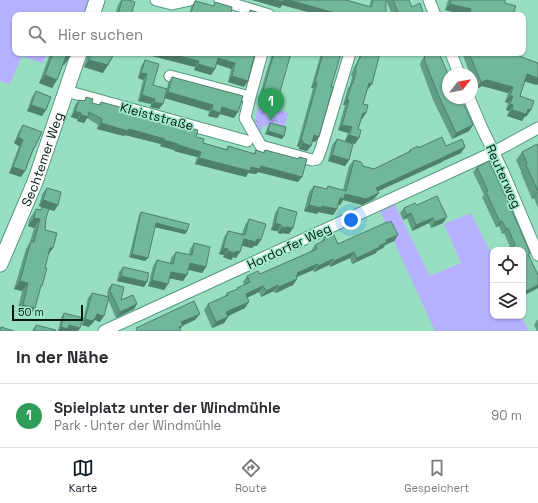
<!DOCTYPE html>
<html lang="de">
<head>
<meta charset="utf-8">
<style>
	:root { --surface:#fff; --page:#f2f2f3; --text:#2b2b33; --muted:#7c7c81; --line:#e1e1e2; --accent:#111827 }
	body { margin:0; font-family:"Space Grotesk",sans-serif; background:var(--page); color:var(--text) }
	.controls { position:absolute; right:12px; bottom:12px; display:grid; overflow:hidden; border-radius:8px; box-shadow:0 1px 3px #0004 }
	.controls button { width:36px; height:36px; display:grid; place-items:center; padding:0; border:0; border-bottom:1px solid var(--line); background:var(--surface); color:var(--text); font:20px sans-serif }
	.compass { position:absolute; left:442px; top:68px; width:36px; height:36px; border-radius:50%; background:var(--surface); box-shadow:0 1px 3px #0004; rotate:59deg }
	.scale { position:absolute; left:12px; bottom:10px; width:71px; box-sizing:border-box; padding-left:4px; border:2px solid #001a10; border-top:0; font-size:11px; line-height:14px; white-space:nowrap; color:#001a10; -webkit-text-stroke:3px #a5ecce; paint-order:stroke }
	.you { position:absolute; left:351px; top:220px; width:14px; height:14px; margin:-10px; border:3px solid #fff; border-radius:50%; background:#1a73e8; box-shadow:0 0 0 6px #1a73e833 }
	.badge { display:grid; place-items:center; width:26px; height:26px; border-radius:50%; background:var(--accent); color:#fff; font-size:13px; font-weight:700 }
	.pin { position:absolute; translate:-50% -33px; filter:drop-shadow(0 1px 2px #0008) }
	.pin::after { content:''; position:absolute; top:21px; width:14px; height:12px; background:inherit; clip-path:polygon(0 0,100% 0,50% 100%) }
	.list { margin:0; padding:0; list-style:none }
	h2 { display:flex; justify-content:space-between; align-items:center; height:52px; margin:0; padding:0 16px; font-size:17px }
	h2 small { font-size:13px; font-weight:400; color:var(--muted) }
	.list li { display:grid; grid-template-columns:26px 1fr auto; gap:12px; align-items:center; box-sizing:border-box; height:64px; padding:0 16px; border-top:1px solid var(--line) }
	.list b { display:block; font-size:15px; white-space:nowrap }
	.list p { margin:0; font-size:13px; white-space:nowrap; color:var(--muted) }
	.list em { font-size:13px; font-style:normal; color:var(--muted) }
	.icon { flex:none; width:22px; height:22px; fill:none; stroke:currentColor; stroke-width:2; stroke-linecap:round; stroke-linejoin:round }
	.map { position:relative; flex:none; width:538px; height:331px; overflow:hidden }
	.search { position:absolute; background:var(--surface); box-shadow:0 1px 3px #0004; left:12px; right:12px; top:12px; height:44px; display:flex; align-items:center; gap:10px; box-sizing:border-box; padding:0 14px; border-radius:8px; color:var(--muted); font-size:15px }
	.sheet { height:116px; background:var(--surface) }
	nav { display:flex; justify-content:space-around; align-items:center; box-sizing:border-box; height:56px; border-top:1px solid var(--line); background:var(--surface); font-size:11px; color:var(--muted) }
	nav a { display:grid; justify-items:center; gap:2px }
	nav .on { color:var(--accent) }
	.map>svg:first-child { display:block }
	.grass { fill:#b6b1ff }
	.forest { fill:url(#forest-crowns) }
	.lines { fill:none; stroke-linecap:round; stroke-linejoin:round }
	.street-casing { stroke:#559a7f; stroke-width:13 }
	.secondary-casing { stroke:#559a7f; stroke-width:17 }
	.street { stroke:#fff; stroke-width:11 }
	.secondary { stroke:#fff; stroke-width:15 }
	.wall { fill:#619d84 }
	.shaded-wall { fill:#4f806c }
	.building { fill:#71b79a; stroke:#4f806c }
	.labels { text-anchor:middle; stroke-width:3.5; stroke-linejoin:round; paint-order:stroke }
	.street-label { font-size:13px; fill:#001a10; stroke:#a5ecce }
</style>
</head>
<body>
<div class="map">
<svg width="538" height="331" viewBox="0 0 538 331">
	<defs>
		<pattern id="forest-crowns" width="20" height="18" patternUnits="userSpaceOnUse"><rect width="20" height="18" fill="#b6b1ff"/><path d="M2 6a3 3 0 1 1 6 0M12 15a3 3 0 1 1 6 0" fill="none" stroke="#9b98da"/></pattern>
	</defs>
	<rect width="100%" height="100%" fill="#98dfc2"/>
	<path class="grass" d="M 1,0 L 90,0 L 84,15 L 15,15 L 15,53 L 47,53 L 43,63 L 22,56 L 10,84 L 0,81 L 0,3 Z
		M 394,203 L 430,276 L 461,263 L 444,224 L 471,213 L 493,257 L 493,316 L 521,316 L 529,331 L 435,331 L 379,209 Z"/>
	<path class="forest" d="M 259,104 L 288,113 L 284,131 L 263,125 L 259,138 L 249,120 L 255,121 Z"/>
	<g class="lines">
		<g class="street-casing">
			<path id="street" d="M 156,0 L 172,4 L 190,0
				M 220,0 L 269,15
				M 429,0 L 435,15
				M 451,53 L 459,74
				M 170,76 L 250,97 L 245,118 L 261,146 L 312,160 L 317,159 L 321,149 L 350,53
				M 66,91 L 247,141
				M 250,97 L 262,53
				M 469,98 L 481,126 L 503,172 L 538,255
				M 104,331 L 494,152 L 538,128"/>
		</g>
		<g class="secondary-casing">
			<g id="secondary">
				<path d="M 92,15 L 97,0"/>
				<path id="s1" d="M 0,264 L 35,182 L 79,53"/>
			</g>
		</g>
		<use href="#street" class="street"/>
		<use href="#secondary" class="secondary"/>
	</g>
	<path class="wall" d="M 121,0 L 129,0 L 131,15 L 115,15 L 118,5 Z
		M 252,0 L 369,7 L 371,0 L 386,0 L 386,15 L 319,15 L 282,5 L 280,8 Z
		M 386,0 L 409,0 L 412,7 L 424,15 L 392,15 Z
		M 448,0 L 505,0 L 505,3 L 513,15 L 465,15 L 445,10 Z
		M 195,1 L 213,6 L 215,2 L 231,15 L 187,15 L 190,12 L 191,7 Z
		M 49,53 L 71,53 L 70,57 L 64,65 L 63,65 L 52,88 L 39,83 L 50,54 L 49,54 Z
		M 88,53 L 115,53 L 114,54 L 113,54 L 111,60 L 103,73 L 84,67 Z
		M 153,53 L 233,53 L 236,54 L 236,53 L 255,53 L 244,87 L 228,82 L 231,69 L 216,64 L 215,69 L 211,75 L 194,70 L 195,67 L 152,56 Z
		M 272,53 L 291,53 L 274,104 L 258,100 Z
		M 321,53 L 341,53 L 315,142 L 312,141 L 307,151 L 299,149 L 299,147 L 297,146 L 313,88 L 311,88 Z
		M 360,53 L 380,53 L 368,89 L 367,89 L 363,104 L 366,113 L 362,119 L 361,119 L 355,144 L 345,141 L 348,133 L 338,130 L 345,105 L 343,105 L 348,88 L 350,85 L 352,77 L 351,75 L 354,67 L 358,60 Z
		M 424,53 L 439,53 L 448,74 L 473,125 L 469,131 L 452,139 L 433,100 L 420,65 L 421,61 L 424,57 L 423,55 Z
		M 462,53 L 520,53 L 519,56 L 538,63 L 538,84 L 537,85 L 525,81 L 520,96 L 526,117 L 525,116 L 522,121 L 507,116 L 509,111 L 506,110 L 508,103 L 505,102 L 508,93 L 482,86 L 476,89 L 472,78 L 472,74 L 470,74 Z
		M 145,60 L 153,85 L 167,89 L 168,83 L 172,77 L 234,118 L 220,114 L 217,118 L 208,116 L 209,111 L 165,98 L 159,109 L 150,107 L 151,104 L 138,101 L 143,80 L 138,78 L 141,66 Z
		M 36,91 L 42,116 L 27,111 L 32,97 Z
		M 86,97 L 92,103 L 98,105 L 101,102 L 142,114 L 157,120 L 159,118 L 174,124 L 196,137 L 203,143 L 226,149 L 228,146 L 253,154 L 256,150 L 263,152 L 265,150 L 298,159 L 299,157 L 298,182 L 258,172 L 256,174 L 248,173 L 246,177 L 195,164 L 197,157 L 174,151 L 174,150 L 160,146 L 161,144 L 125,135 L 124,136 L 97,129 L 98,125 L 87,118 L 84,123 L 77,121 L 77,119 L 71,117 L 75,105 L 79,100 L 84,101 Z
		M 270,123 L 282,139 L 265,134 L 268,126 Z
		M 23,125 L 35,147 L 33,151 L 25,171 L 21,177 L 9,173 L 19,146 L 14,143 L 19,131 Z
		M 337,139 L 349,160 L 345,166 L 328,161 L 332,145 Z
		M 446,146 L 465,147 L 461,153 L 443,161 L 442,162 L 378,191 L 379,193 L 374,199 L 362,205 L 343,200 L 340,205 L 338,205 L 337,209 L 333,215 L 318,212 L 317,214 L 304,211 L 309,192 L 314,186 L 326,189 L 328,186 L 343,190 L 349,166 L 354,160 L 363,166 L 374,169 L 408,152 L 410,150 L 418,148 Z
		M 538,147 L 538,208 L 534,198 L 532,199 L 521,173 L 521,171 L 516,160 L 522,152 Z
		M 477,167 L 529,255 L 538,275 L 523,296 L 523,250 L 507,250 L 508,248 L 510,247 L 504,233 L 502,234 L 499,226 L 496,227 L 482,197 L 484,195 L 473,172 Z
		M 47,188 L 58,205 L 54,211 L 49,209 L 46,218 L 45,230 L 53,248 L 48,255 L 35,308 L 30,316 L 17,313 L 22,291 L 14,289 L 26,249 L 30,242 L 34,228 L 28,226 L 29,220 L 36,209 L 40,210 L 42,207 L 39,206 L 42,194 Z
		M 417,205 L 443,223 L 431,228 L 429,223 L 412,231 L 407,218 L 403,220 L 400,213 L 404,208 Z
		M 279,207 L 293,228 L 289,234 L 282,233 L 281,234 L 278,233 L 277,231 L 271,230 L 275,213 Z
		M 141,212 L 187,231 L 185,234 L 155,227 L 145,261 L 129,257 L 139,215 Z
		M 249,219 L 257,246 L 254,246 L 252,248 L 242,246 L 240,252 L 236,258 L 233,257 L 231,260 L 223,257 L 224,255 L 219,254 L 224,237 L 228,231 L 242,234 L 245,225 Z
		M 398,235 L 394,241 L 385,245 L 383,248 L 377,251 L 376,253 L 352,264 L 350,258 L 330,267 L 329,265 L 314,272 L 313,270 L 297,277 L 296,278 L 297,279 L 293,285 L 277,293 L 275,293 L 274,291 L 261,297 L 259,292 L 247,298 L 245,308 L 228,316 L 228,317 L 224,323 L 212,328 L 204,310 L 208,304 L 224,297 L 227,293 L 237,289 L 237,288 L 244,285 L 243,282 L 247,276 L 260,274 L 311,251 L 315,245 L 320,243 L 324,238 L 338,244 Z
		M 194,243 L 206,267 L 202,273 L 188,270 L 183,281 L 170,278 L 168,284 L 164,290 L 148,286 L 153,266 L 157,260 L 170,263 L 171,258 L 176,252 L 189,255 L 190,249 Z
		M 123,267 L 147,282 L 144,287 L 117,281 L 119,272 Z
		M 112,284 L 121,300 L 137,304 L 134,309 L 116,318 L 108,299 L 100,322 L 95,320 L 91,325 L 90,325 L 89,327 L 82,325 L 88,298 L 92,293 L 107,296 L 108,289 Z
		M 64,313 L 67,331 L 58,331 L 61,318 Z
		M 537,320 L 538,320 L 538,331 L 537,331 L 534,325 Z
		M 36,325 L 55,331 L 32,331 Z"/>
	<path class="shaded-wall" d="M 252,0 L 289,0 L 342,15 L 319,15 L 282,5 L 280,8 Z
		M 450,4 L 471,9 L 467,15 L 445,10 Z
		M 154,53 L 167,53 L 199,61 L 195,67 L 152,56 Z
		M 66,56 L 70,57 L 64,65 L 60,64 Z
		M 218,58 L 235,63 L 231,69 L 214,63 Z
		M 89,60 L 111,60 L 103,73 L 84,67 Z
		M 198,64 L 215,69 L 211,75 L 194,70 Z
		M 141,73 L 147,74 L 143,80 L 138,78 Z
		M 527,74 L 538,78 L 538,84 L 537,85 L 523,81 Z
		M 45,75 L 57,80 L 52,88 L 39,83 Z
		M 232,76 L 248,81 L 244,87 L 228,82 Z
		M 487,80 L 513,87 L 508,93 L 482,86 L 476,89 L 481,82 Z
		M 315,82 L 317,83 L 313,88 L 311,88 Z
		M 369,83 L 372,84 L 368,89 L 365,89 Z
		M 168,92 L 213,105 L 209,111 L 164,98 Z
		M 262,94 L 278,99 L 274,104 L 258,100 Z
		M 142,95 L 155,99 L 151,104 L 138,101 Z
		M 510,96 L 513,96 L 508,103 L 505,102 Z
		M 347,99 L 349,100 L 345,105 L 343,105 Z
		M 154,102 L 163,104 L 159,109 L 150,107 Z
		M 510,104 L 513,105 L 509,111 L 506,110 Z
		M 31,105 L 46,110 L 42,116 L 27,111 Z
		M 222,107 L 238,112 L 234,118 L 220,114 L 217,118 L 208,116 L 212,110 Z
		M 528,109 L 531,110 L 526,117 L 525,116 L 522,121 L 507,116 L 512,110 Z
		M 75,111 L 81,113 L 77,119 L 71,117 Z
		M 363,113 L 366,113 L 362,119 L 359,118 Z
		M 81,115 L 88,117 L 84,123 L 77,121 Z
		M 101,123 L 129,129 L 165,139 L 161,144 L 125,135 L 124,136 L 97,129 Z
		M 342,125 L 352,127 L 348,133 L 338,130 Z
		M 473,125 L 469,131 L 452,139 L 456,133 Z
		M 268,131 L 284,136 L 282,139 L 265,134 Z
		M 314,135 L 319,137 L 315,142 L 310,141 Z
		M 349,135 L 359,138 L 355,144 L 345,141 Z
		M 18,137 L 23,140 L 19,146 L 14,143 Z
		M 164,140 L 178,144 L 174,150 L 160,146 Z
		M 301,140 L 303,141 L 299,147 L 297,146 Z
		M 303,143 L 311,146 L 307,151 L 299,149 Z
		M 178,145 L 201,152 L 197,157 L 174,151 Z
		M 465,147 L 461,153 L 443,161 L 442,162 L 372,194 L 376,188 Z
		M 332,155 L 349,160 L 345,166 L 328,161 Z
		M 199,158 L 251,167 L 261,166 L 302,177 L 298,182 L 258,172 L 256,174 L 248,173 L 246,177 L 195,164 Z
		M 13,167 L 25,171 L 21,177 L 9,173 Z
		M 538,191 L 538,192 L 534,198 L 532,199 Z
		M 379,193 L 374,199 L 362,205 L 343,200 L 340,205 L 336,204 L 340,198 L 345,194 Z
		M 43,200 L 58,205 L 54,211 L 39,206 Z
		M 309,205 L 322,206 L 337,209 L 333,215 L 318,212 L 317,214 L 304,211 Z
		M 411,213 L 407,218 L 403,220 L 407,215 Z
		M 447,217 L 443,223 L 431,228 L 435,222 Z
		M 34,218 L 40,219 L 34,228 L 28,226 Z
		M 433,218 L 429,223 L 412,231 L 416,225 Z
		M 502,221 L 499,226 L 496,227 L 500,222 Z
		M 156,223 L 187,231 L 185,234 L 154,227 Z
		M 275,223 L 281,225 L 277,231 L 271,230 Z
		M 282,227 L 287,227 L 293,228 L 289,234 L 282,233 L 281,234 L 278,233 Z
		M 508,228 L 504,233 L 502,234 L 506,229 Z
		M 398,235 L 394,241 L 385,245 L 383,248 L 377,251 L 376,253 L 352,264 L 357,258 L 379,246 L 386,240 Z
		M 244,239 L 257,239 L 261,240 L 257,246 L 254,246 L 252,248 L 240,245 Z
		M 50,248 L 53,248 L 47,256 Z
		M 223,248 L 228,249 L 224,255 L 219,254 Z
		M 228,251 L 236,251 L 240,252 L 236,258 L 233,257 L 231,260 L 223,257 Z
		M 354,252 L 350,258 L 330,267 L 334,261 Z
		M 132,254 L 148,258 L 145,261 L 129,257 Z
		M 333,259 L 329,265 L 314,272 L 318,266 Z
		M 190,263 L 206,267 L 202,273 L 186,269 Z
		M 317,264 L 313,270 L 297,277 L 295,280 L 297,279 L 293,285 L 290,286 L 275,293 L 279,287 L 297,273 Z
		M 171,272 L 187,275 L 183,281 L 167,278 Z
		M 121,276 L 147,282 L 144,287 L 117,281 Z
		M 152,280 L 168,284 L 164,290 L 148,286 Z
		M 20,281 L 28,283 L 22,291 L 14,289 Z
		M 278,285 L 274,291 L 261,297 L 266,291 Z
		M 538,285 L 538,288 L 523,296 L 526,291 Z
		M 263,286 L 259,292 L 242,300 L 246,294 Z
		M 249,302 L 245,308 L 222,319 L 226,312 Z
		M 137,304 L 134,309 L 116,318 L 120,312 Z
		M 23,305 L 35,308 L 30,316 L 17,313 Z
		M 97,314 L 104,316 L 100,322 L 95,320 L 91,325 L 90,325 L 89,327 L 82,325 L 85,319 Z
		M 200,314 L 195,320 L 182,326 L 179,331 L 176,331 L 181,322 Z
		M 228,317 L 224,323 L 212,328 L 216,322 Z
		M 69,325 L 80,328 L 78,331 L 58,331 L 61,327 Z"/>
	<path class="building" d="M 122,0 L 129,0 L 135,2 L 131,15 L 118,15 Z
		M 275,0 L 284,0 L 283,2 Z
		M 289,0 L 346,0 L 371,7 L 373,0 L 386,0 L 386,15 L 342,15 Z
		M 393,0 L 409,0 L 412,7 L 420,3 L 424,15 L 399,15 Z
		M 451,0 L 505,0 L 505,3 L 516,6 L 513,15 L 470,15 L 471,9 L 450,4 Z
		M 195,1 L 214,6 L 215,2 L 232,7 L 231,15 L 190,15 L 189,13 L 192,10 Z
		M 250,10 L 266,15 L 246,15 L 246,12 L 249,13 Z
		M 104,13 L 110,15 L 103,15 Z
		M 53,53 L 71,53 L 70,57 L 66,56 L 57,80 L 45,75 Z
		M 91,53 L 114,53 L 111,60 L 110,60 L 108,65 L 89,60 Z
		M 167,53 L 233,53 L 238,54 L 238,53 L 255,53 L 248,81 L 232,76 L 235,63 L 218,58 L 215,69 L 198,64 L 199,61 Z
		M 274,53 L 291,53 L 278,99 L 262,94 Z
		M 323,53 L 341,53 L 331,87 L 333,87 L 319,137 L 314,135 L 311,146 L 303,143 L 303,141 L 301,140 L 317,83 L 315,82 Z
		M 362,53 L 380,53 L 372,84 L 369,83 L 363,104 L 368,105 L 366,113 L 363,113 L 358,129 L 361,130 L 359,138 L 349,135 L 352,127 L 342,125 L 349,100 L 347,99 L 352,83 L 353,83 L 356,71 L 355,70 L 358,61 L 359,60 Z
		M 429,53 L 439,53 L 448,74 L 448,98 L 461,98 L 473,125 L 456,133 L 438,94 L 424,59 L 425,55 Z
		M 469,53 L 520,53 L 519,56 L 538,63 L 538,78 L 527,74 L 520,96 L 534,101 L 531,110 L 528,109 L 526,114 L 512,110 L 513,105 L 510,104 L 513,96 L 510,96 L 513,87 L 487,80 L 481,82 Z
		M 145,60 L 159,64 L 153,85 L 167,89 L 163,104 L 154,102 L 155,99 L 142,95 L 147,74 L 141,73 Z
		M 172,77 L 243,96 L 238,112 L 222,107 L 220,113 L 212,110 L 213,105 L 168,92 Z
		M 36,91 L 51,97 L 46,110 L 31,105 Z
		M 86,97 L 93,99 L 92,103 L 100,105 L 101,102 L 142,113 L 142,114 L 158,120 L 159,118 L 175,122 L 174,124 L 198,130 L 196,137 L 204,139 L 203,143 L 227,150 L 228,146 L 255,154 L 256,150 L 264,153 L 265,150 L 299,159 L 299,157 L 307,159 L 302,177 L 261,166 L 260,169 L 251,167 L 250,171 L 199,158 L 201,152 L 178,145 L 178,144 L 164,140 L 165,139 L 129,129 L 128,131 L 101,123 L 102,119 L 89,112 L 88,117 L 81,115 L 81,113 L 75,111 L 79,100 L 85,101 Z
		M 270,123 L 286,127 L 284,136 L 268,131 Z
		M 23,125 L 42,132 L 35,147 L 34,147 L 25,171 L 13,167 L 23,140 L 18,137 Z
		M 442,137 L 446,146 L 462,139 L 465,147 L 446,156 L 376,188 L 379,193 L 366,199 L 345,194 L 344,199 L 340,198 L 337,209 L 322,206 L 321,208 L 309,205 L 314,186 L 327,189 L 328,186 L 346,191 L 354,160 L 361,162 L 363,166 L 374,169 L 411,151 L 410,150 L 418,146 L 418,148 Z
		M 337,139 L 353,144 L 349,160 L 332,155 Z
		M 537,144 L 538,147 L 538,191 L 526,165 L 527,163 L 522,152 Z
		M 489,161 L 510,206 L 530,253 L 528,254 L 538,275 L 538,285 L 526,291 L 523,285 L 523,250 L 509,250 L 508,248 L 515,245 L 508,228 L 506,229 L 502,221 L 500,222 L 486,192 L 488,191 L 477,167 Z
		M 47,188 L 61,192 L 58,205 L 43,200 Z
		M 437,196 L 447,217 L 435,222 L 433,218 L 416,225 L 411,213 L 407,215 L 404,208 L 415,203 L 417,205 Z
		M 42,207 L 49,209 L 46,218 L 45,230 L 57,233 L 53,248 L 50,248 L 45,268 L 47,268 L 42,286 L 41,286 L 35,308 L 23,305 L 28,283 L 20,281 L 31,241 L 34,242 L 40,219 L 34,218 L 35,212 L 36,209 L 41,210 Z
		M 279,207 L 297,212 L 293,228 L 287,227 L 285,228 L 282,227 L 281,225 L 275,223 Z
		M 141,212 L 189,224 L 187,231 L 156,223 L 148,258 L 132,254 Z
		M 249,219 L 266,224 L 261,240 L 257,239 L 256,242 L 244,239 L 240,252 L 236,251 L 235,253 L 228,251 L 228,249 L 223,248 L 228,231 L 245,235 Z
		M 391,221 L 398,235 L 386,240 L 387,242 L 379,246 L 380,247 L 357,258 L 354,252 L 334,261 L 333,259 L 318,266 L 317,264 L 297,273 L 298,275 L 296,276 L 297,279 L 281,286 L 279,287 L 278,285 L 266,291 L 263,286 L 246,294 L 249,302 L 226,312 L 228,317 L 216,322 L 208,304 L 228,295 L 227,293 L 238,289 L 237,288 L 250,282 L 247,276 L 258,271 L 260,274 L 317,249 L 315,245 L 325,240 L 324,238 L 333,233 L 338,244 L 387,222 L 387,223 Z
		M 194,243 L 210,247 L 206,267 L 190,263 L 187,275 L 171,272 L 168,284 L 152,280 L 157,260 L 173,264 L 176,252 L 192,255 Z
		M 123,267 L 149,273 L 147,282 L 121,276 Z
		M 112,284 L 124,287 L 121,300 L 133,295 L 137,304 L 120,312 L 110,291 Z
		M 92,293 L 109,297 L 104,316 L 97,314 L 95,319 L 94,319 L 93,321 L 85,319 Z
		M 194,301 L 200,314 L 181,322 L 183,326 L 179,327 L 181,331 L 137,331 L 136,328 Z
		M 64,313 L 83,318 L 80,328 L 69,325 L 68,329 L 61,327 Z
		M 36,325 L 56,330 L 55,331 L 34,331 Z
		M 1,327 L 14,331 L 0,331 Z"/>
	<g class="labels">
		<g class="street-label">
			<text transform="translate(157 116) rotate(15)" y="5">Kleiststraße</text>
			<text dy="5" stroke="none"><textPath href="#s1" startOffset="113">Sechtemer Weg</textPath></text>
			<text transform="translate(504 176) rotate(66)" y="5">Reuterweg</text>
			<text transform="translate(289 246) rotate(-25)" y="5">Hordorfer Weg</text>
		</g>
	</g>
</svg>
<div class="controls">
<button><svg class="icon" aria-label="locate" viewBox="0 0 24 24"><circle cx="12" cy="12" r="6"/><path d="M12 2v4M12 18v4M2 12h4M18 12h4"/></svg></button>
<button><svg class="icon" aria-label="layers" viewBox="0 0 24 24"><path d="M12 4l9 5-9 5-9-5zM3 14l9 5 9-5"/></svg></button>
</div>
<svg class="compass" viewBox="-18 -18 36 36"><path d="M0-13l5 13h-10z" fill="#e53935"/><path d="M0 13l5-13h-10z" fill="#7c7c81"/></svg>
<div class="scale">50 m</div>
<div class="you"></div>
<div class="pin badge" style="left:271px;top:121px;background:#2e9e5b">1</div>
<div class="search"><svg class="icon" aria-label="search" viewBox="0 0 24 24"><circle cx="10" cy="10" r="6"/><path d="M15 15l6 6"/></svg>Hier suchen</div>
</div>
<section class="sheet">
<h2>In der Nähe<small></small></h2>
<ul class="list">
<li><span class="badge" style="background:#2e9e5b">1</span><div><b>Spielplatz unter der Windmühle</b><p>Park · Unter der Windmühle</p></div><em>90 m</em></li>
</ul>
</section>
<nav>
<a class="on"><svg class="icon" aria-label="map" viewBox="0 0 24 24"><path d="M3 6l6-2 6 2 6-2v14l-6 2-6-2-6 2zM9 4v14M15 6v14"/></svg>Karte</a>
<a><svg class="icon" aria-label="directions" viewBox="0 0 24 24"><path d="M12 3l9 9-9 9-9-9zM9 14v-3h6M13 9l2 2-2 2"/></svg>Route</a>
<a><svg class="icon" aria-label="saved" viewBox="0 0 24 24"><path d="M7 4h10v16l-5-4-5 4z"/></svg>Gespeichert</a>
</nav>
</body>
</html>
